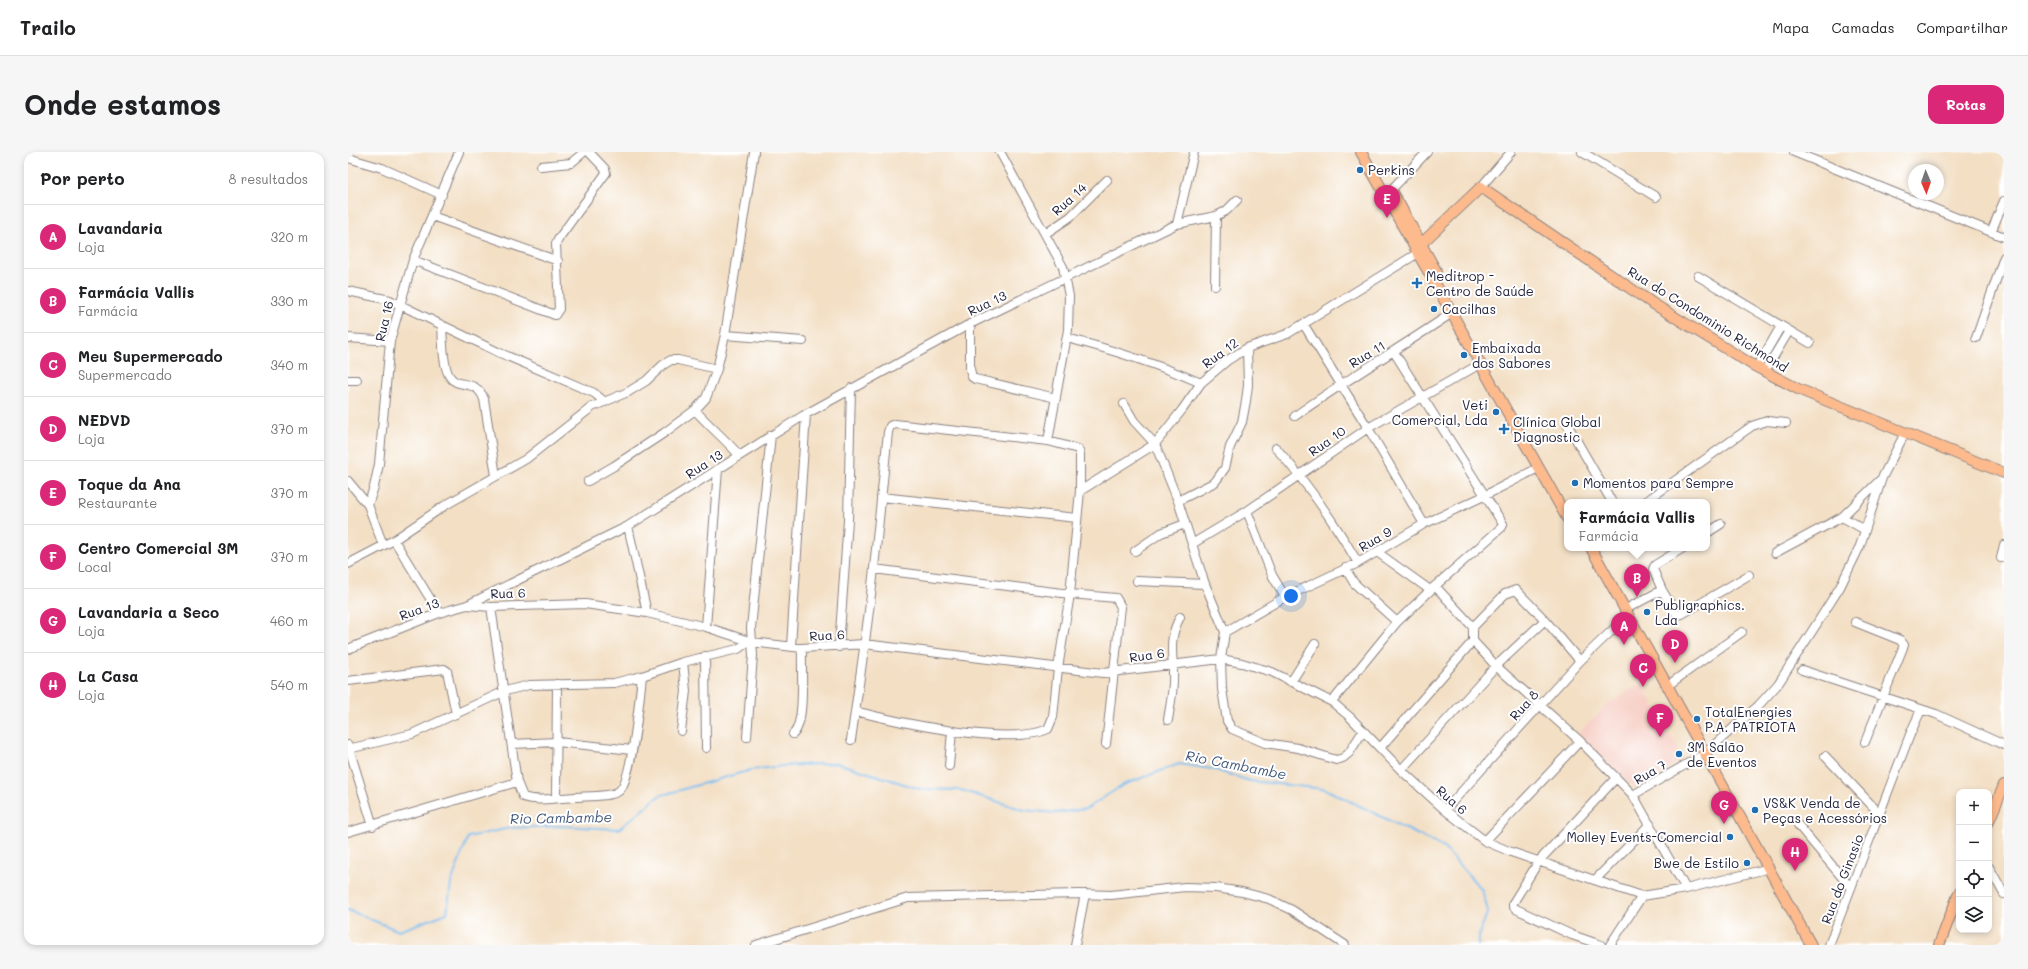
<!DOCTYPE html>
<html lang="pt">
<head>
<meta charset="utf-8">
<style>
	:root { --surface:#fff; --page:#f6f6f6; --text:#202124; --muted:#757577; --line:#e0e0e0; --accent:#db2777 }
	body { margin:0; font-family:Mali,sans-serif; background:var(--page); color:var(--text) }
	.controls { position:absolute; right:12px; bottom:12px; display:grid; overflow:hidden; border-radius:8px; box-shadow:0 2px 6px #0003 }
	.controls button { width:36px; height:36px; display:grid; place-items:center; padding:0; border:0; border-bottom:1px solid var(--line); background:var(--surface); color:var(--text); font:20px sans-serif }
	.compass { position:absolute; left:1560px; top:12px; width:36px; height:36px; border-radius:50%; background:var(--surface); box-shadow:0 2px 6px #0003; rotate:178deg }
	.you { position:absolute; left:943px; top:444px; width:14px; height:14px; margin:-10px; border:3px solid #fff; border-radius:50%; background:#1a73e8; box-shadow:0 0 0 6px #1a73e833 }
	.badge { display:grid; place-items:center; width:26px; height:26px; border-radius:50%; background:var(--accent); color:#fff; font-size:13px; font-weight:700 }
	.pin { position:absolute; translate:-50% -33px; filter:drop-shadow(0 1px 2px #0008) }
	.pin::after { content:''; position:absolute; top:21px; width:14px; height:12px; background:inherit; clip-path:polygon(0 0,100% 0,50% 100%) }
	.popup { position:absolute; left:1216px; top:347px; width:146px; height:52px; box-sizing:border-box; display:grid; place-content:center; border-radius:8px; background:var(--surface); filter:drop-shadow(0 1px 3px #0005); font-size:13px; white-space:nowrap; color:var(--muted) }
	.popup b { font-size:15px; color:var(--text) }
	.popup::after { content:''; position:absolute; left:50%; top:100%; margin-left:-8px; border:8px solid transparent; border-top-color:var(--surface) }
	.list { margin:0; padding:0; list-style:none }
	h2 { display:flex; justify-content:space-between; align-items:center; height:52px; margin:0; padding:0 16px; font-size:17px }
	h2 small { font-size:13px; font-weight:400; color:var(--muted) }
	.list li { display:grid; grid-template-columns:26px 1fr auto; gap:12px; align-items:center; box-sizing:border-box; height:64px; padding:0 16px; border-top:1px solid var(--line) }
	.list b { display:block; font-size:15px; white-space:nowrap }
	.list p { margin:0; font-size:13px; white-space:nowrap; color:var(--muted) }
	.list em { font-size:13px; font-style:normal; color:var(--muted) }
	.icon { flex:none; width:22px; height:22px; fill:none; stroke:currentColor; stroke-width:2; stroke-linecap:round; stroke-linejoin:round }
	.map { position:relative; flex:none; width:1656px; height:793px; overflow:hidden; border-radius:12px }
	header { display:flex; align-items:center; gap:24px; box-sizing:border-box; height:56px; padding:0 20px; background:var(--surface); border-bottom:1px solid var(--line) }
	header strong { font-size:19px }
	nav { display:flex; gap:22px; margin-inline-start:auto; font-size:14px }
	.intro { display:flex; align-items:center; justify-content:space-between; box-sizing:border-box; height:96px; padding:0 24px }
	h1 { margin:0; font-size:28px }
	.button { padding:10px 18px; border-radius:12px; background:var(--accent); color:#fff; font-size:14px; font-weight:700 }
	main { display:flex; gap:24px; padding:0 24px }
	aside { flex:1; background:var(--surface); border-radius:12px; box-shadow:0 2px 6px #0003 }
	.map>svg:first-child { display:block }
	.built { fill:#f7d1c8 }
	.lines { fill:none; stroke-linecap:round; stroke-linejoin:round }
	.stream { stroke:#7abdf0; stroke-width:2 }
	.minor-casing { stroke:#8a8080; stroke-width:10 }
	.major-casing { stroke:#8a8080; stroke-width:12 }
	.minor { stroke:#fff; stroke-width:8 }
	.major { stroke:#fcba8d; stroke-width:10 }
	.poi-dot { fill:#1f6fb2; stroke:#fff; stroke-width:1.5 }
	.labels { text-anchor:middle; stroke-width:4; stroke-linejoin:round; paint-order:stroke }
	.poi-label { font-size:13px; fill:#22223b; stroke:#fff; text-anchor:start }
	.street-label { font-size:13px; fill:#22223b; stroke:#fff }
	.water-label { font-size:14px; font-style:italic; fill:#41587a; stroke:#fff }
</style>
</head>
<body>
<header>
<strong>Trailo</strong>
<nav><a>Mapa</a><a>Camadas</a><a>Compartilhar</a></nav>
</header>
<div class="intro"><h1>Onde estamos</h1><a class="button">Rotas</a></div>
<main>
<aside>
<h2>Por perto<small>8 resultados</small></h2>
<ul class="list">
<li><span class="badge">A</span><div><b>Lavandaria</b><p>Loja</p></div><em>320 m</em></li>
<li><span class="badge">B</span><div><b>Farmácia Vallis</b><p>Farmácia</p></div><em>330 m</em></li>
<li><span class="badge">C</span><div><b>Meu Supermercado</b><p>Supermercado</p></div><em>340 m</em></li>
<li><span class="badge">D</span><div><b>NEDVD</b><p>Loja</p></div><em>370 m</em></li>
<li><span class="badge">E</span><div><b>Toque da Ana</b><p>Restaurante</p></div><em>370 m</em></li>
<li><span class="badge">F</span><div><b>Centro Comercial 3M</b><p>Local</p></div><em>370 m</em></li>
<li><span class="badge">G</span><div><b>Lavandaria a Seco</b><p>Loja</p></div><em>460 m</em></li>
<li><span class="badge">H</span><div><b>La Casa</b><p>Loja</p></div><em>540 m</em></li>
</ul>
</aside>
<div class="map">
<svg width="1656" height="793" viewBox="0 0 1656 793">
	<rect width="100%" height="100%" fill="#fff"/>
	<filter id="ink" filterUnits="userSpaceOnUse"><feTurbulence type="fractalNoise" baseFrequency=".025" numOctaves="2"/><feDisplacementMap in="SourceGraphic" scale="8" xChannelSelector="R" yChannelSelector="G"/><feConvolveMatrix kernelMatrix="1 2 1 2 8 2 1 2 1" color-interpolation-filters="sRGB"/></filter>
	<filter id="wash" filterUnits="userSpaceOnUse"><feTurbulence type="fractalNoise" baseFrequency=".012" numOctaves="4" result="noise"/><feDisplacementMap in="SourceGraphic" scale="16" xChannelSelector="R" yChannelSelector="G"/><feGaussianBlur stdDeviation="0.9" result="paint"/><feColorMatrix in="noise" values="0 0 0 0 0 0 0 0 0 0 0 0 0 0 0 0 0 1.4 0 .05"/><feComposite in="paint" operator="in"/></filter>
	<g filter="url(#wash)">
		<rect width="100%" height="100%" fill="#f3dfc4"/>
		<path class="built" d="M 1294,531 L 1335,607 L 1287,636 L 1230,581 L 1260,552 Z"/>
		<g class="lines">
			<path class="stream" d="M 0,758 L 51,779 L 99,761 L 103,731 L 120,685 L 162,676 L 212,674 L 271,677 L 311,644 L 403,618 L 434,614 L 489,611 L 572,637 L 613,638 L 676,658 L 707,661 L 738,657 L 775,633 L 831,612 L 864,617 L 902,629 L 977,637 L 1095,695 L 1134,738 L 1140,759 L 1132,779 L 1130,793"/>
		</g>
	</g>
	<g filter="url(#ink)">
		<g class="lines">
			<g class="minor-casing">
				<path id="minor" d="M 652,0 L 715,115 L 721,144 L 720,178 L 700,289
					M 1234,0 L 1308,45
					M 1446,0 L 1656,85
					M 0,6 L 34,16 L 94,43
					M 193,14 L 223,11 L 236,0
					M 1133,35 L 1163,0
					M 1043,38 L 1079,0
					M 84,64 L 210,109
					M 829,72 L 846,0
					M 1643,80 L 1656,49
					M 697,82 L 722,65 L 759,28
					M 65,108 L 207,163 L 211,157 L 208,92 L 211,86 L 258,21 L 257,17 L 241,0
					M 1350,124 L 1462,191
					M 867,134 L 868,64
					M 0,139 L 42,148 L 152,201 L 246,241 L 257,250
					M 622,172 L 622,217 L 624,225 L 627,227 L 708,246
					M 94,173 C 95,186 94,214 102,225 C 110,237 128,226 136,247 L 148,324
					M 956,173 L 1020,276 L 1076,372
					M 377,183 L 455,189
					M 0,186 L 42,189
					M 719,186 C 765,198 809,212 853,231
					M 1628,186 L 1656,105
					M 1412,210 L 1433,174
					M 1420,214 L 1441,179
					M 0,228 L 9,228
					M 776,252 L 786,269 L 807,292 L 830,349 L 857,432 L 877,480 L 873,507 L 874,537 L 879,569 L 884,577 L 917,591 L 950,596 L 988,608 L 995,606 L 1001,601 L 1015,579
					M 347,258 C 361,274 377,287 391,303
					M 947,264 C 998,228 1052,196 1104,161
					M 1219,272 L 1264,350
					M 928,296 C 960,332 986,370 1010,411
					M 0,329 L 20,353 L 35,393
					M 240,329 L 266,314 L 316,281 L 347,258 L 358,246 L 369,217 L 377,183 L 406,0
					M 732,339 L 807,292 L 834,258 L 853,231 L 880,208 L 899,196 L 939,182 L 1070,101
					M 533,345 L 729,366
					M 830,349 L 867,330 L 877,316 L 882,295 L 894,270 L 898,249 L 900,233 L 899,196
					M 1297,350 L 1404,274 L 1419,269 L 1438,271
					M 20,353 L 26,335 L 31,312 L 42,189 L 65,108 L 111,0
					M 899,359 L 924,423 L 937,445
					M 1494,365 L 1517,378
					M 280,374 L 299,461
					M 1359,381 L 1373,372
					M 46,388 L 91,461
					M 844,392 L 899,359 L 1020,276 L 1132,212
					M 1335,396 L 1307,413 L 1305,417 L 1314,438 L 1329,463 L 1334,462 L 1401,423
					M 787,399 L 813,381 L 837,372
					M 1029,400 L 1082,438
					M 1427,401 L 1494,365 L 1533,327
					M 1653,406 L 1656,393
					M 0,412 L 46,388 L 96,354 L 178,307 L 244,255 L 280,240 L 298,229 L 315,213 L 323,208 L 330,208 L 369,217
					M 997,416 L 1006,431 L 1049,470
					M 526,417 L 722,442 L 768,446 L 773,455 L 758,592
					M 789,429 L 857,432
					M 119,453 L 143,455 L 237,452 L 299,461 L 358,475 L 404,490 L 454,496 L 516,492 L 755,521 L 873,507 L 894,511 L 924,520 L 984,550 L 1002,565 L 1053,618 L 1097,658 L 1137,689 L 1163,700 L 1294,744 L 1338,737 L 1414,718
					M 143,455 L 169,630 L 175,645 C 191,650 210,646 226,645 C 237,644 264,645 271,639 C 284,629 292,543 294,524
					M 1276,458 L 1314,438
					M 1507,470 L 1552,488 L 1556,493 L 1517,590
					M 358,475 L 370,317
					M 1125,475 L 1157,442 L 1168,438 L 1197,468 L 1232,509
					M 877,480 L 937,445 L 1010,411 L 1076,372 L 1136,344 L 1190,316
					M 1125,489 L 1148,514 L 1232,589 L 1285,643 L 1338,737
					M 443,494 L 458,262
					M 491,495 L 500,368 L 503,236
					M 0,497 L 91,461 L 119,453 L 280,374 L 458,262 L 622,172 L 829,72 L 868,64 L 878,59 L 889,48
					M 357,504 L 358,596
					M 1454,518 L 1588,562 L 1656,593
					M 0,529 L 96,517 L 99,519 L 108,562
					M 943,530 L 967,492
					M 1319,534 L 1394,480
					M 984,550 L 1049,470 L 1087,434 L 1154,375 L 1155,372 L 1046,200
					M 820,568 C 822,554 826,537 825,522 C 825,499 820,488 832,465
					M 333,579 L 338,539 L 335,510
					M 445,582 C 458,572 453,514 454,496
					M 399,585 L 405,503 L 403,476 L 423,283
					M 503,588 C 511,531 520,474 526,416 C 531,371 535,325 540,280 L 542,274 L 547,272 L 700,289 L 730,297 L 732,302 L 732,339 L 722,442 L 710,516 L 705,565 L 700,577 C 661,595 549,570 507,559
					M 164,592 L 209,590 L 284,598
					M 0,593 L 25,674
					M 1032,596 L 1125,489 L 1125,475 L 1087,434
					M 0,597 L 64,582 L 157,539 L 181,533 L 266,531 L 294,524 L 335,510 L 390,497 L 401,489
					M 1356,602 L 1410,554 L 1430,532 L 1468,473 L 1492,435 L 1512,394 L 1534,326 L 1557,281
					M 1477,604 L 1532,662
					M 601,614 L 604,579
					M 1053,618 L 1148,514 L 1197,468
					M 1285,643 L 1351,605
					M 208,646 L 209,532
					M 1097,658 L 1232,509 L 1276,467
					M 1450,673 L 1503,736
					M 0,680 L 169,630
					M 1137,689 L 1232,589
					M 1641,715 L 1656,742
					M 1247,728 L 1302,672
					M 408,793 L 560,746 L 731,742 L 763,743 L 837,735 L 868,736 L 894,740 L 921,747 L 944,758 L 997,793
					M 727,793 L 737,742
					M 1253,793 L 1224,783 L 1168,757 L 1165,754 L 1165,751 L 1191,709 L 1268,626
					M 1262,793 L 1294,744
					M 1481,793 L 1563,580 L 1573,558"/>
			</g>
			<g class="major-casing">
				<path id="major" d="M 1013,0 L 1219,366
					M 1045,41 L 1088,119
					M 1074,91 L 1133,35 L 1304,151 L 1403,212 L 1450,237 L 1656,321
					M 1243,396 L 1463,793
					M 1641,669 L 1656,633
					M 1591,793 L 1611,741"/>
			</g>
			<use href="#minor" class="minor"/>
			<use href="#major" class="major"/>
		</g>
	</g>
	<g class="poi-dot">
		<circle cx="1012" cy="18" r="4"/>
		<path d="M1067 125h4v4h4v4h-4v4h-4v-4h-4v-4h4z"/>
		<circle cx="1086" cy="157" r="4"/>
		<circle cx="1116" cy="203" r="4"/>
		<circle cx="1148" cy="260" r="4"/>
		<path d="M1154 271h4v4h4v4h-4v4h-4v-4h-4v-4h4z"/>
		<circle cx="1227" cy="331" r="4"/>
		<circle cx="1299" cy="460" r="4"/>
		<circle cx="1349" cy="567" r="4"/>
		<circle cx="1331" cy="602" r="4"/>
		<circle cx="1407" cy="658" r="4"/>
		<circle cx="1382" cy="685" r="4"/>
		<circle cx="1399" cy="711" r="4"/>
	</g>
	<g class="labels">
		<g class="poi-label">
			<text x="1020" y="23">Perkins</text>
			<text x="1078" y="129">Meditrop -<tspan x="1078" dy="15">Centro de Saúde</tspan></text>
			<text x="1094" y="162">Cacilhas</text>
			<text x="1124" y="201">Embaixada<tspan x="1124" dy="15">dos Sabores</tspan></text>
			<text x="1140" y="258" text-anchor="end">Veti<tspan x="1140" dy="15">Comercial, Lda</tspan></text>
			<text x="1165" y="275">Clínica Global<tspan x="1165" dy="15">Diagnostic</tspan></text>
			<text x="1235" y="336">Momentos para Sempre</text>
			<text x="1307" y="458">Publigraphics.<tspan x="1307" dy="15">Lda</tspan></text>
			<text x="1357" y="565">TotalEnergies<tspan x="1357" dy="15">P.A. PATRIOTA</tspan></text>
			<text x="1339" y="600">3M Salão<tspan x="1339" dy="15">de Eventos</tspan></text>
			<text x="1415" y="656">VS&amp;K Venda de<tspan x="1415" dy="15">Peças e Acessórios</tspan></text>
			<text x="1374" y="690" text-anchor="end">Molley Events-Comercial</text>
			<text x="1391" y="716" text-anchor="end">Bwe de Estilo</text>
		</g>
		<g class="street-label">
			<text transform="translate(721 47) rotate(-42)" y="5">Rua 14</text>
			<text transform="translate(639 151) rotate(-25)" y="5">Rua 13</text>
			<text transform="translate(1360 167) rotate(32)" y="5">Rua do Condominio Richmond</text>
			<text transform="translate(36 169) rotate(-77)" y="5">Rua 16</text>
			<text transform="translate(872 201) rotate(-36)" y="5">Rua 12</text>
			<text transform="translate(1019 202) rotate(-31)" y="5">Rua 11</text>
			<text transform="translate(979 289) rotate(-35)" y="5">Rua 10</text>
			<text transform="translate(356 312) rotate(-33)" y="5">Rua 13</text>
			<text transform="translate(1027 387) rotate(-30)" y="5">Rua 9</text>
			<text transform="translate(160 441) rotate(-2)" y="5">Rua 6</text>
			<text transform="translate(71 457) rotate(-20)" y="5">Rua 13</text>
			<text transform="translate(479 483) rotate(-3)" y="5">Rua 6</text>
			<text transform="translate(799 503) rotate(-8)" y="5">Rua 6</text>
			<text transform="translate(1176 553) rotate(-48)" y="5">Rua 8</text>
			<text transform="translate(1302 620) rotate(-30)" y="5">Rua 7</text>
			<text transform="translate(1104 648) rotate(41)" y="5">Rua 6</text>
			<text transform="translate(1494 727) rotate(-69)" y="5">Rua do Ginasio</text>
		</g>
		<g class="water-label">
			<text transform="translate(888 613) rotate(11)" y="5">Rio Cambambe</text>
			<text transform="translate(213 666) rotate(-1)" y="5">Rio Cambambe</text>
		</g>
	</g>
</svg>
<div class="controls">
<button>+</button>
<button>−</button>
<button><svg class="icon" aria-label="locate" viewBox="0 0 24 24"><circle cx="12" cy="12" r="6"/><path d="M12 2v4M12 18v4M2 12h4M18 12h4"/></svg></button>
<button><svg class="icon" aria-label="layers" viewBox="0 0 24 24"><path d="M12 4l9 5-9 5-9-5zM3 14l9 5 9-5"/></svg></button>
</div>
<svg class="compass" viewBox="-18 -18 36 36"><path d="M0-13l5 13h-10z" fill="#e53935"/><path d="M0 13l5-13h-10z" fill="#757577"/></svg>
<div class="you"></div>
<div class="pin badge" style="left:1276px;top:493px">A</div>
<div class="pin badge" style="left:1289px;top:445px">B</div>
<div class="popup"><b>Farmácia Vallis</b>Farmácia</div>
<div class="pin badge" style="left:1295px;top:535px">C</div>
<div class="pin badge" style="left:1327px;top:511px">D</div>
<div class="pin badge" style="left:1039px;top:66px">E</div>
<div class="pin badge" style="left:1312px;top:585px">F</div>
<div class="pin badge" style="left:1376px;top:672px">G</div>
<div class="pin badge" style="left:1447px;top:719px">H</div>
</div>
</main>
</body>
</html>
